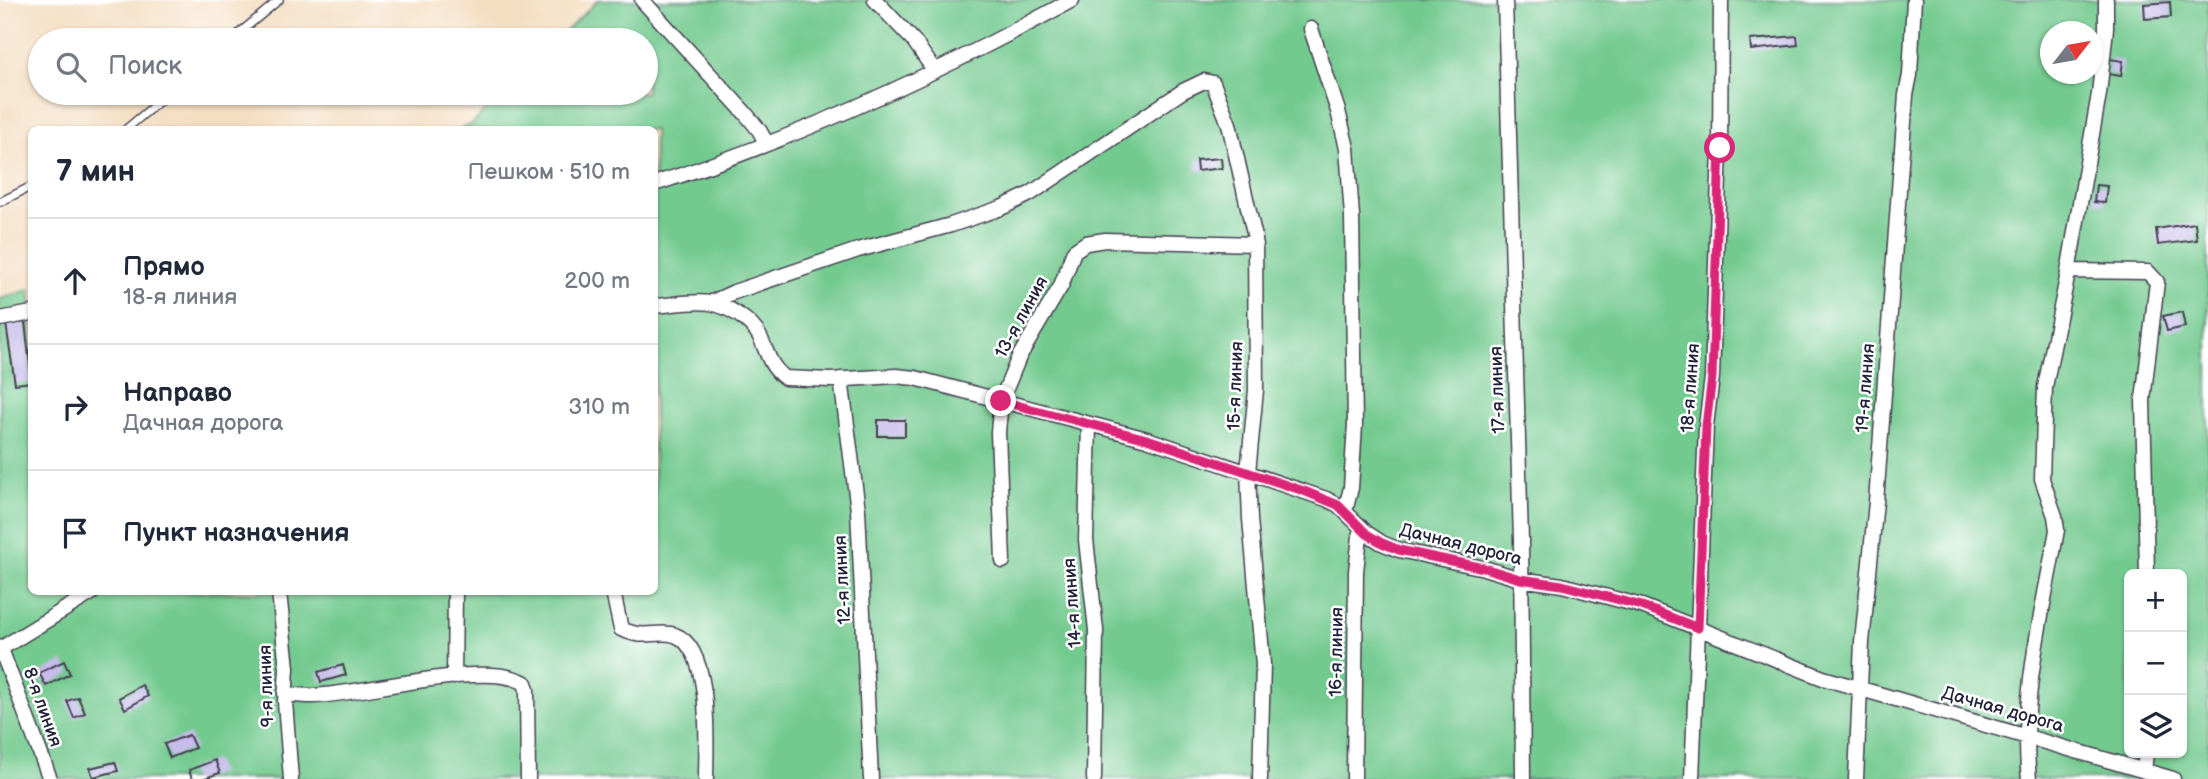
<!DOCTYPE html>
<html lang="ru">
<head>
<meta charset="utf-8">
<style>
	:root { --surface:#fff; --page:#f2f2f3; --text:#1f2937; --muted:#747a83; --line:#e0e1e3 }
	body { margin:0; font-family:"Balsamiq Sans",sans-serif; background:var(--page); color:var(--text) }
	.controls { position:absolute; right:21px; bottom:21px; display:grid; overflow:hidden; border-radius:10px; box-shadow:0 2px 5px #0004 }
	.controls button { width:63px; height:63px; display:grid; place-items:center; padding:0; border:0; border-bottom:2px solid var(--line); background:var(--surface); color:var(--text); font:35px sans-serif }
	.compass { position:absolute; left:2040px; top:21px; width:63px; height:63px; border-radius:50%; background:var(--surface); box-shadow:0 2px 5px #0004; rotate:59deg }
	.stop { position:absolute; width:21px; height:21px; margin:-16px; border:5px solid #db2777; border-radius:50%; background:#fff }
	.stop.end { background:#db2777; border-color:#fff; box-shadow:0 2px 7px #0008 }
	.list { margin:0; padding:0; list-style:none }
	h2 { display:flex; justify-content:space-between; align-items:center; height:91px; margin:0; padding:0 28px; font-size:30px }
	h2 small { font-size:23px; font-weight:400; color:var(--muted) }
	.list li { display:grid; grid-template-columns:46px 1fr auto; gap:21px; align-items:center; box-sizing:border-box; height:126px; padding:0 28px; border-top:2px solid var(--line) }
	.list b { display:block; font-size:26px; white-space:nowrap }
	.list p { margin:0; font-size:23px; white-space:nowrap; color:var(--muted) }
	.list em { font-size:23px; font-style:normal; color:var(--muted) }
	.icon { flex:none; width:38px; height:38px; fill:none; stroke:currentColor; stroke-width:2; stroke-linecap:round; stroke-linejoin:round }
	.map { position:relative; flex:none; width:2208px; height:779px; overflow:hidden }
	.search { position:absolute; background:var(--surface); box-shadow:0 2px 5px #0004; left:28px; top:28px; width:630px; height:77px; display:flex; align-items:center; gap:18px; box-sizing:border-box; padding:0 24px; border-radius:38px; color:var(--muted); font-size:26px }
	.panel { position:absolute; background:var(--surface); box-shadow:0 2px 5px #0004; left:28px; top:126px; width:630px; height:469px; border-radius:10px }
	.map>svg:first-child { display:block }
	.green { fill:#73ca8f; stroke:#4a7665; stroke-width:2; fill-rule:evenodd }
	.building { fill:#c6bbea }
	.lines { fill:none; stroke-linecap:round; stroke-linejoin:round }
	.lane-casing { stroke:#423e4f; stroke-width:10 }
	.street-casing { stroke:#423e4f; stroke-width:17 }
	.lane { stroke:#fff; stroke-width:7 }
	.street { stroke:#fff; stroke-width:14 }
	.route { stroke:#db2777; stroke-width:9 }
	.labels { text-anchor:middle; stroke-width:5; stroke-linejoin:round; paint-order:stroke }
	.street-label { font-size:18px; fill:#22223b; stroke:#fff }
</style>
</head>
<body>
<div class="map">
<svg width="2208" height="779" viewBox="0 0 2208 779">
	<rect width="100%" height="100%" fill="#fff"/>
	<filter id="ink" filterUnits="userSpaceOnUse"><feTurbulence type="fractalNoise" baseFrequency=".0143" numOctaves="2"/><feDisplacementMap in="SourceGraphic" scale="14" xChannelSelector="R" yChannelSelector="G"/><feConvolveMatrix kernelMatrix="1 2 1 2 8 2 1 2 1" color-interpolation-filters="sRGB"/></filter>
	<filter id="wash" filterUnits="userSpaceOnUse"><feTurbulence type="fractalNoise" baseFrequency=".00686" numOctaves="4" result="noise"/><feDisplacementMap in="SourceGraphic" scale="28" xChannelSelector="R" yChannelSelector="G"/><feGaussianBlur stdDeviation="1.57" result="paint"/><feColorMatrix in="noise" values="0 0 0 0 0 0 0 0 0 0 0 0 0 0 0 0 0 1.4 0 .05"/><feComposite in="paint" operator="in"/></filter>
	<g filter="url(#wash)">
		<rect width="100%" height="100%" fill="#f4dec1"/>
		<path class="green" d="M 598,0 L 2208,0 L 2208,779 L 0,779 L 0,299 L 31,289 L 32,592 L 654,592 L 654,130 L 459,129 L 471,125 L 504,93 L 646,93 L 646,40 L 557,40 ZM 2050,32 L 2092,32 L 2092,74 L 2050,74 ZM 2129,574 L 2182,574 L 2182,753 L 2129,753 Z"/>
		<g id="blocks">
			<path class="building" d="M 2170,2 L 2171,17 L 2145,19 L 2144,4 Z
				M 1797,36 L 1798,45 L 1751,50 L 1750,40 Z
				M 2110,59 L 2123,61 L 2121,76 L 2108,74 Z
				M 1221,158 L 1222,168 L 1197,171 L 1196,160 Z
				M 2096,185 L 2107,186 L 2105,203 L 2094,202 Z
				M 2195,223 L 2197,240 L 2158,245 L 2156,229 Z
				M 2182,312 L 2185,327 L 2167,331 L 2163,316 Z
				M 25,322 L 32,382 L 15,384 L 6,324 Z
				M 878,420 L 905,420 L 905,436 L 878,436 Z
				M 64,661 L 70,674 L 46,686 L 39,673 Z
				M 343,665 L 346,675 L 321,682 L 318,672 Z
				M 142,685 L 148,696 L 125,709 L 119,698 Z
				M 78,697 L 85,713 L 74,718 L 67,701 Z
				M 189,735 L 195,748 L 170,758 L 164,744 Z
				M 215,760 L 220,773 L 202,779 L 192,779 L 189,770 Z
				M 115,762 L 118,771 L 93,777 L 90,768 Z"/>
		</g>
	</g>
	<g filter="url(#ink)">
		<use href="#blocks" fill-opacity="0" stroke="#423e4f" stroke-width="2"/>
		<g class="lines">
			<g class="lane-casing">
				<path id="lane" d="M 231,40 L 279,0
					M 125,130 L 169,93
					M 0,202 L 32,186"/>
			</g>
			<g class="street-casing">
				<path id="street" d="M 642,0 L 746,114 L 759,130 L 767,144
					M 875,0 L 914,41 L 934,70
					M 1505,0 L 1521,540 L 1523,779
					M 1311,29 L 1338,111 L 1347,148 L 1352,216 L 1355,425 L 1351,488 L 1345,511
					M 654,184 C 799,138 939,73 1072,0
					M 2068,271 L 2148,272 L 2157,282 L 2143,400 L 2147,574
					M 710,303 L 734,292 L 858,250 L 951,225 L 1001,208 L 1030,194 L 1183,91 L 1204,81 L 1213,83 L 1229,124 L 1255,238 L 1256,390 L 1248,472 L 1250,519 L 1263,664 L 1260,779
					M 654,306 C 672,305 693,300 710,303 C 728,306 751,320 760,337 C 768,353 769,366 785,378 L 830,380 L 896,376 L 915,378 L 1147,439 L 1326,499 L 1338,505 L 1368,534 L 1382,543 L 1399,550 L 1484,568 L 1520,579 L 1562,585 L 1642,606 L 1823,678 L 2173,779
					M 0,319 L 32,313
					M 841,379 L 858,510 L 871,779
					M 1089,424 L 1086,540 L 1096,630 L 1094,779
					M 1003,561 L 998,432 L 1001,401 L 1019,357 L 1061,286 L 1074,251 L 1086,243 L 1105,240 L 1256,244
					M 279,592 L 287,668 L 285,702 L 291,779
					M 613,592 L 621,629 C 626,631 631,633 637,634 C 649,636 663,631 675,635 C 713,649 706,746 706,779
					M 0,649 L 93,592
					M 1,649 L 50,779
					M 454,677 L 455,592
					M 285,694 C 294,695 303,696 312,696 C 362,695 486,659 525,683 L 527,690 L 528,779
					M 2144,771 L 2146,753
					M 1354,779 L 1356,571 L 1361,527
					M 1692,779 L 1706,426 L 1712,377 L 1720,148 L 1721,0
					M 1856,779 L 1862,642 L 1876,502 L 1906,95 L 1910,75 L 1914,0
					M 2029,779 C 2020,699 2043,609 2057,530 L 2055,516 L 2042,479 L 2045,387 L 2067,278 L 2099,94 L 2106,28 L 2106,0"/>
			</g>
			<use href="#lane" class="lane"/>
			<use href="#street" class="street"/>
		</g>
	</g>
	<g class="lines" filter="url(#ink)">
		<path class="route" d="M 1001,401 L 1147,439 L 1304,491 L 1338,505 L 1367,534 L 1382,543 L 1399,550 L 1484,568 L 1520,579 L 1562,585 L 1642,606 L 1698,628 L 1706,426 L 1712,377 L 1720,148"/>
	</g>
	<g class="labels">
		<g class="street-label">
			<text transform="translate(1021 317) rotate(-61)" y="6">13-я линия</text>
			<text transform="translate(1235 386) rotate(-88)" y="6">15-я линия</text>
			<text transform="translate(1690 388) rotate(-86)" y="6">18-я линия</text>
			<text transform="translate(1865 388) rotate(-86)" y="6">19-я линия</text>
			<text transform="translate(1497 390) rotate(-92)" y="6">17-я линия</text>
			<text transform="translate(1461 544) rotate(14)" y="6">Дачная дорога</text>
			<text transform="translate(842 580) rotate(-93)" y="6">12-я линия</text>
			<text transform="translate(1072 603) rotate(-94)" y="6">14-я линия</text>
			<text transform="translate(1336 652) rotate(-89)" y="6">16-я линия</text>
			<text transform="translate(266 686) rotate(-92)" y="6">9-я линия</text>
			<text transform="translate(43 707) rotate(70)" y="6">8-я линия</text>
			<text transform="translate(2003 709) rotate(16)" y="6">Дачная дорога</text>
		</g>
	</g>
</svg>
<div class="controls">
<button>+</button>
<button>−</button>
<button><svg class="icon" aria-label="layers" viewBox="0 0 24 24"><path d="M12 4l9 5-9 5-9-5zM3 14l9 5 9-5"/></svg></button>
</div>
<svg class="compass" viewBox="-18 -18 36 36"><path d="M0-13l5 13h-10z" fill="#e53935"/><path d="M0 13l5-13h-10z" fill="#747a83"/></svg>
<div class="stop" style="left:1720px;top:148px"></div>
<div class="stop end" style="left:1001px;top:401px"></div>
<div class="search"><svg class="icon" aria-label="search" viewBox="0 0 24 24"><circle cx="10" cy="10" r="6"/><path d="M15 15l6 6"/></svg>Поиск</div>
<section class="panel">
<h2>7 мин<small>Пешком · 510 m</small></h2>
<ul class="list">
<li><svg class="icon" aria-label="ahead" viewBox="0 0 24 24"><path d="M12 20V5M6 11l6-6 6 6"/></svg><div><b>Прямо</b><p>18-я линия</p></div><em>200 m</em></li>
<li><svg class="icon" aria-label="right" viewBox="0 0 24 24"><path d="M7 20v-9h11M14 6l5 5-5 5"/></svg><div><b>Направо</b><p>Дачная дорога</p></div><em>310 m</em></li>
<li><svg class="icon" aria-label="arrive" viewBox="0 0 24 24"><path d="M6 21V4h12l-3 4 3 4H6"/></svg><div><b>Пункт назначения</b></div></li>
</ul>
</section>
</div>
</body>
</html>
